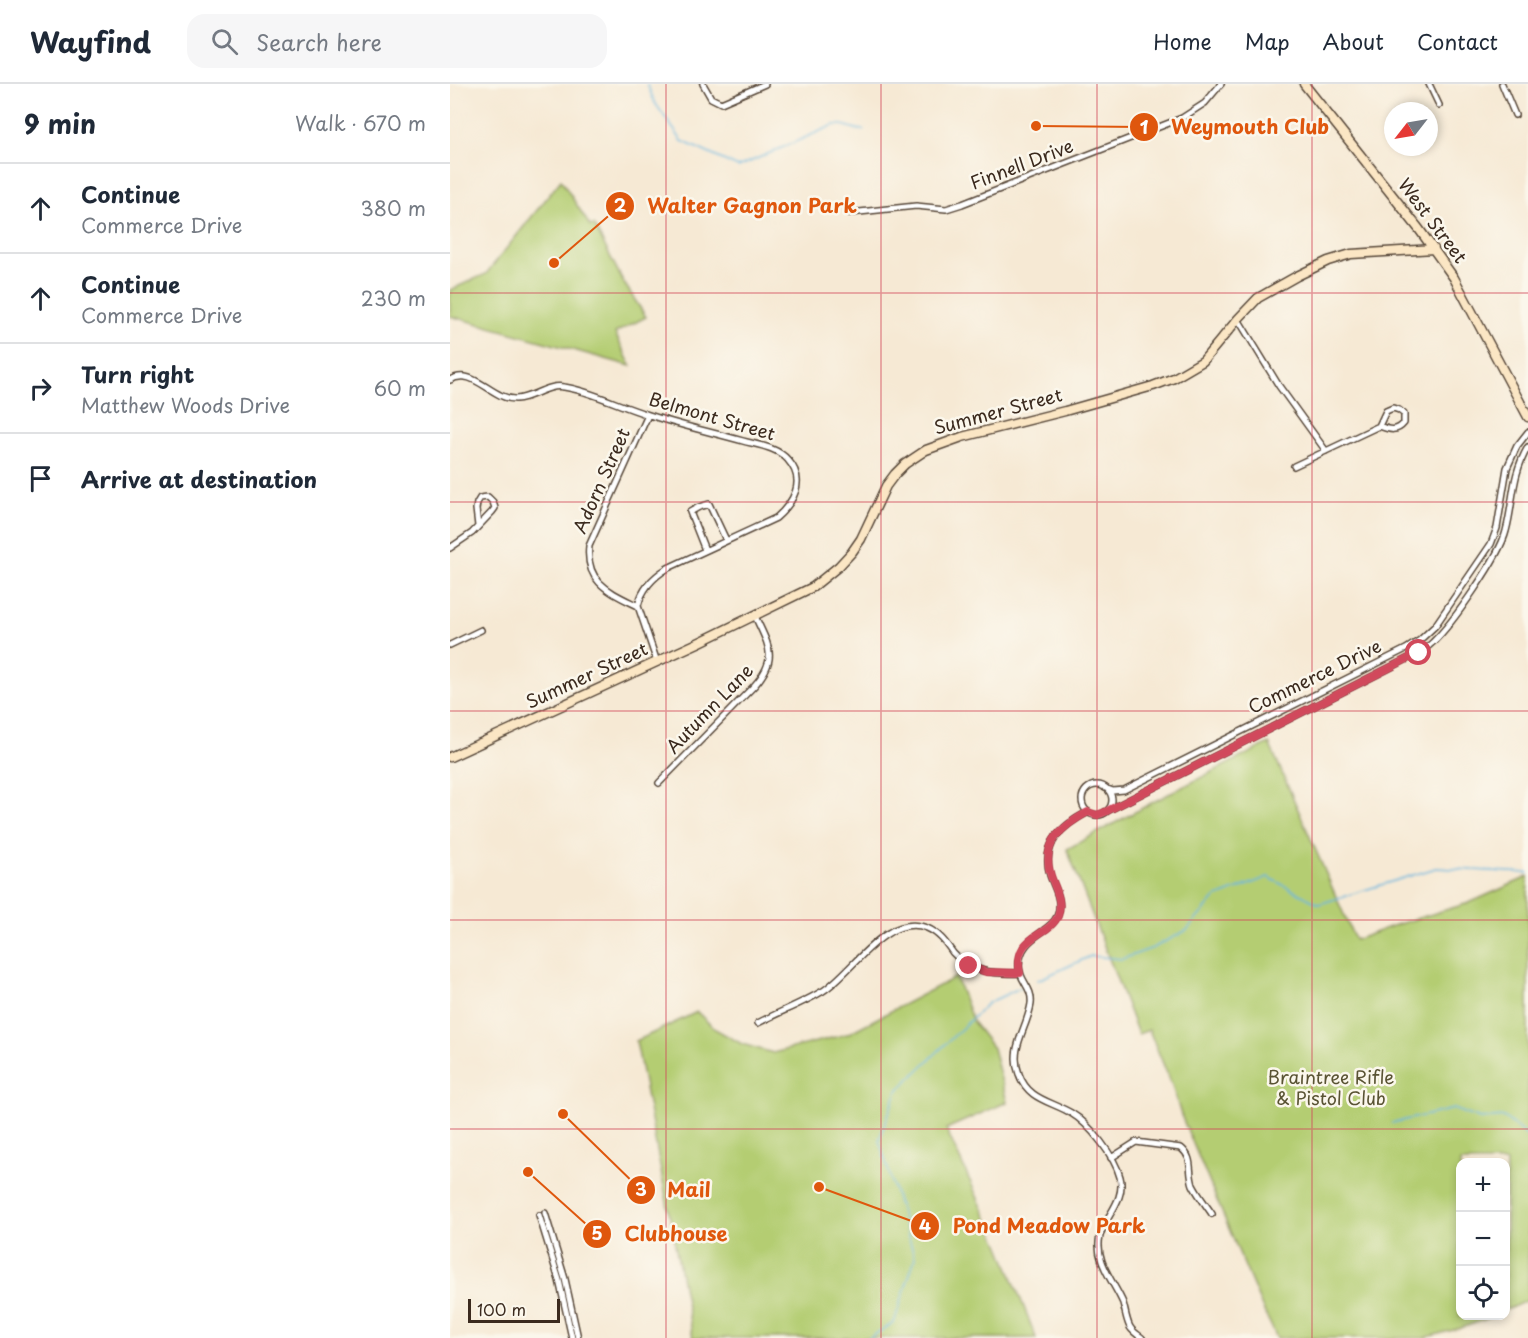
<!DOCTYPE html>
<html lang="en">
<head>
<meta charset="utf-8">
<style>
	:root { --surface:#fff; --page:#f6f6f7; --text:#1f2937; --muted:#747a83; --line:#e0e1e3 }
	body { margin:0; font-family:"Playpen Sans",sans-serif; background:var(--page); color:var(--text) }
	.controls { position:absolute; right:18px; bottom:18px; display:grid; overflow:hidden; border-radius:12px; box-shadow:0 3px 9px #0003 }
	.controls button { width:54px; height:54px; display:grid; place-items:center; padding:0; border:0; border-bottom:2px solid var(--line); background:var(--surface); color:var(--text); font:30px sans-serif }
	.compass { position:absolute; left:934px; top:18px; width:54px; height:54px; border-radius:50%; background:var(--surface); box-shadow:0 3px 9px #0003; rotate:239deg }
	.scale { position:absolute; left:18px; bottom:15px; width:92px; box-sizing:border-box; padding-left:6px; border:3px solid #3b2a1e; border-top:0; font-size:16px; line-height:21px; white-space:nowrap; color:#3b2a1e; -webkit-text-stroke:4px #fbf7ec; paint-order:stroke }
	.stop { position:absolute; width:18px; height:18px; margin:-14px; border:4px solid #d1495b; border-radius:50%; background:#fff }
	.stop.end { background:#d1495b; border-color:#fff; box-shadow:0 2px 6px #0008 }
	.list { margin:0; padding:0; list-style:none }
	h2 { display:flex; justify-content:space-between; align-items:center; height:78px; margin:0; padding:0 24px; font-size:26px }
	h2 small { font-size:20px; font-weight:400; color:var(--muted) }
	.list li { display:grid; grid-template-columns:39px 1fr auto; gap:18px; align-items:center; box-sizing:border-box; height:90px; padding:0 24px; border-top:2px solid var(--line) }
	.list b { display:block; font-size:22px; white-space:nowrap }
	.list p { margin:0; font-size:20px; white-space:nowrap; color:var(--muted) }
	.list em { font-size:20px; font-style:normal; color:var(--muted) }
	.icon { flex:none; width:33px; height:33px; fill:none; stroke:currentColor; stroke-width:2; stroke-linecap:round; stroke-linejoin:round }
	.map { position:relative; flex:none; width:1078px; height:1254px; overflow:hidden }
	header { display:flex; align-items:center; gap:36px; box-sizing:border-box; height:84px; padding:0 30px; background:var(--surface); border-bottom:2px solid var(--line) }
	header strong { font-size:28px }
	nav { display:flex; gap:33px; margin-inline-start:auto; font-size:21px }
	.search { width:420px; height:54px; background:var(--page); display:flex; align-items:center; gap:15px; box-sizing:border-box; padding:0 21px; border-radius:18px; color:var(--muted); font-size:22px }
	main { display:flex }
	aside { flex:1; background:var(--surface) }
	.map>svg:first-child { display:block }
	.green { fill:#b4cd72; stroke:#787c48; stroke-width:1.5 }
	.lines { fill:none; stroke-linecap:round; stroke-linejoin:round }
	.stream { stroke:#63b5df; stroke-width:1.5 }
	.street-casing { stroke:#574739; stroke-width:8 }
	.secondary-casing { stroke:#574739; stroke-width:11 }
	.street { stroke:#fff; stroke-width:5 }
	.secondary { stroke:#fbe6c4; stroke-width:8 }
	.route { stroke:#d1495b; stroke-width:8 }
	.grid { fill:none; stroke:#d1495b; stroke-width:1.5; stroke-opacity:0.55 }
	.labels { text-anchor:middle; stroke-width:5; stroke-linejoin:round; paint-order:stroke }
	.street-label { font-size:18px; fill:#3b2a1e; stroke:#fbf7ec }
	.park-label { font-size:18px; fill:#595333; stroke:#fbf7ec }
	.leader { fill:none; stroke:#df570d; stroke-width:2 }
	.callout-dot { fill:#df570d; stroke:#fbf7ec; stroke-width:2 }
	.mark-label { font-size:18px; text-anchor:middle; font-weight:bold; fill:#fff }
	.callout-label { font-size:20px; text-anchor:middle; font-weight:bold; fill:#df570d; stroke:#fbf7ec; stroke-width:5; stroke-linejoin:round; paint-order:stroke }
</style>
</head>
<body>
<header>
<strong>Wayfind</strong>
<div class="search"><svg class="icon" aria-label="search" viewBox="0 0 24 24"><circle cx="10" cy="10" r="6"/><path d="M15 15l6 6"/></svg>Search here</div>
<nav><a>Home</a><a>Map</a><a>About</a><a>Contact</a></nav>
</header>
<main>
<aside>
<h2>9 min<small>Walk · 670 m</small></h2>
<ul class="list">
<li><svg class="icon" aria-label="ahead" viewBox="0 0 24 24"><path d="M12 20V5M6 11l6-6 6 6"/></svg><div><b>Continue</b><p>Commerce Drive</p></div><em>380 m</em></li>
<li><svg class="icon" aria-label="ahead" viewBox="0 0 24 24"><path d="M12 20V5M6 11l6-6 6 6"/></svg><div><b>Continue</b><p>Commerce Drive</p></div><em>230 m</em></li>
<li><svg class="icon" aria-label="right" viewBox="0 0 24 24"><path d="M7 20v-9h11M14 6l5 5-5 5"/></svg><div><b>Turn right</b><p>Matthew Woods Drive</p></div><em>60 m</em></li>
<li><svg class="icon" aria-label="arrive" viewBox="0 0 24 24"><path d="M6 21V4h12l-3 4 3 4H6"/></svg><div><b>Arrive at destination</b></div></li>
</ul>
</aside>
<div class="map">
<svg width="1078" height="1254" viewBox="0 0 1078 1254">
	<rect width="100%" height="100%" fill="#fbf7ec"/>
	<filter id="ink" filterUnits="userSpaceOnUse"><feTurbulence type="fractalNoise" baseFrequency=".0167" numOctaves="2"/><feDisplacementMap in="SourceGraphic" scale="12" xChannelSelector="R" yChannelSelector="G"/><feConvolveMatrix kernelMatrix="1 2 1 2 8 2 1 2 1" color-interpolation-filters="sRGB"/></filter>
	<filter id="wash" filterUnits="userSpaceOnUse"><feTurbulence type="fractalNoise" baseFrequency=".008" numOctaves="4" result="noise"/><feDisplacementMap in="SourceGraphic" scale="24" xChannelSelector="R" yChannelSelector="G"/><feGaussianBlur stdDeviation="1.35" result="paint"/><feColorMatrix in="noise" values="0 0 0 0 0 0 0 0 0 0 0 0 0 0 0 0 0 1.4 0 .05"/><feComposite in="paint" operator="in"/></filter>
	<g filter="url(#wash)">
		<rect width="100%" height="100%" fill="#f6e9d4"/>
		<path class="green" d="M 111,96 L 140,142 L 144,141 L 174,199 L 196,233 L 165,249 L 181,282 L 0,232 L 0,206 L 36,190 Z
			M 819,659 L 905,856 L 945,841 L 1019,819 L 1078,793 L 1078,1216 L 1056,1226 L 1056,1078 L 1010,1078 L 1010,1232 L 1045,1232 L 1011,1244 L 974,1254 L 827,1254 L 812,1223 L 731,1031 L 722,1001 L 699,946 L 688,950 L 617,765 L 705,717 Z
			M 506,893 L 523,938 L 543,964 L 557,1018 L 496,1045 L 550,1162 L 586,1254 L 243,1254 L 186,957 L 247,928 L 265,945 L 292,960 L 323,969 L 397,950 Z"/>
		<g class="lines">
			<path class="stream" d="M 197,0 L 205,19 L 232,57 L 288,83 L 384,41 C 399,39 402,47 414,46
				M 588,896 L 641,872 L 672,875 L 703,864 L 737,846 L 765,814 L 818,793 L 869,820 L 986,784 L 1078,789
				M 942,1039 L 1004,1025 L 1030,1035 L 1054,1033 L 1078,1053
				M 419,1254 L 444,1239 L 465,1174 L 429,1056 L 447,1007 L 538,919 L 572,903"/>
		</g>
	</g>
	<g filter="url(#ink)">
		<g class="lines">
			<g class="street-casing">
				<path id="street" d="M 253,0 L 261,14 L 271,19 L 315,0
					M 979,0 L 989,21
					M 1052,0 L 1065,31
					M 400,129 L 466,122 L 496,125 L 512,120 L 732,34 L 755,19 L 771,0
					M 788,235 L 829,302 L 876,367
					M 0,296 C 23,282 42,316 66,315 C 83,314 97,300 114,303 C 138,306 172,323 196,330 C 228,341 261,348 293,357 C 308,361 327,363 338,376 C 357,397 343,419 326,434 L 218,484 C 203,493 192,504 188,522 L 207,578
					M 844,382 L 929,342 L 936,327 L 943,324 L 949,326 L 954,330 L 954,339 C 947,348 940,346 929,342
					M 0,464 L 22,449 L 42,428 L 45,424 L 43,418 L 38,413 L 30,414 L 27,419 L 26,425 L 28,442
					M 255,466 L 240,428 L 249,423 L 259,420 L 276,456
					M 188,522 C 160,508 135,499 139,462 L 198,331
					M 0,561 L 31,546
					M 209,699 L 304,602 C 329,574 319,563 305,532
					M632 716a15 15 0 1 1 30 0a15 15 0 1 1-30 0Z
					M 655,704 L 663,707 L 674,706 L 956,565 L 970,556 L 985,542 L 1041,460 L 1047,444 L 1057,384 L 1067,362 L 1078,348
					M 638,728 C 613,741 591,759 600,791 C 604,803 611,813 609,826 C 606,849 569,850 569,882 C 569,897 583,903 581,920 C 577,945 559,964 569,990 C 578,1016 601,1017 621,1029 C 640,1040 665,1073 670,1093 C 676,1116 655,1132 650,1152 C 644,1176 664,1198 673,1219 C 675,1226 676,1234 679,1241 C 681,1247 687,1250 692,1254
					M 655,728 L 961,573 C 969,569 977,564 983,558 C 1003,539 1050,472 1056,447 C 1064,417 1061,392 1078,363
					M 308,939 C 329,928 353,919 373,907 C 404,887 436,828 477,844 C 489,849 496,859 503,869 C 520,889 546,890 570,889
					M 661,1074 L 686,1058 L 731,1064 C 744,1074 738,1087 743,1101 C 748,1111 756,1121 762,1130
					M 95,1129 L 115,1195 L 128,1254
					M 89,1131 L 109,1196 L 122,1254"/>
			</g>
			<g class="secondary-casing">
				<path id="secondary" d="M 854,0 L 969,145 L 1004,194 L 1078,333
					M 0,673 L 250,558 L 363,503 L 389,482 L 402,468 L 411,455 L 436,402 L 445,390 L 455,380 L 476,366 L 512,353 L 615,327 L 703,302 L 724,294 L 753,277 L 788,235 L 808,214 L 847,192 L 878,177 L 901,170 L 984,165"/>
			</g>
			<use href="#street" class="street"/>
			<use href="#secondary" class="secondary"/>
		</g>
	</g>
	<g class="lines" filter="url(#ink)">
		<path class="route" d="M 519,882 L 536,888 L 570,889 C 562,851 599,853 608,832 C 612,821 608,810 604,800 C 588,763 607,745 638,728 L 647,731 L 655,728 L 969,569"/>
	</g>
	<path class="grid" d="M 216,0 L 216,1254M 431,0 L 431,1254M 647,0 L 647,1254M 862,0 L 862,1254M 0,209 L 1078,209M 0,418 L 1078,418M 0,627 L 1078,627M 0,836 L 1078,836M 0,1045 L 1078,1045"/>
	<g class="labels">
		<g class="street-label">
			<text transform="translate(572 81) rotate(-21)" y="6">Finnell Drive</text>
			<text transform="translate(982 137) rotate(53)" y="6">West Street</text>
			<text transform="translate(548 328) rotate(-15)" y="6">Summer Street</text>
			<text transform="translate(262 333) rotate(16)" y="6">Belmont Street</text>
			<text transform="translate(152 397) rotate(-66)" y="6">Adorn Street</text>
			<text transform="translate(137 592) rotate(-25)" y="6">Summer Street</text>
			<text transform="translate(865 593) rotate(-26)" y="6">Commerce Drive</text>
			<text transform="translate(260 625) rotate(-46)" y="6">Autumn Lane</text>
		</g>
		<g class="park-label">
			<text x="881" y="1000">Braintree Rifle<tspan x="881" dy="21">&amp; Pistol Club</tspan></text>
		</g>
	</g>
	<path class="leader" d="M586 42L694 43M104 179L170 122M113 1030L191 1106M369 1103L475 1142M78 1088L147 1150"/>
	<g class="callout-dot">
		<circle cx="586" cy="42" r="6"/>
		<circle cx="104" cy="179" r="6"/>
		<circle cx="113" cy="1030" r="6"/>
		<circle cx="369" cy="1103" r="6"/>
		<circle cx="78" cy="1088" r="6"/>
		<circle cx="694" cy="43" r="15"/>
		<circle cx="170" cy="122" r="15"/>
		<circle cx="191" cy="1106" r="15"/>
		<circle cx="475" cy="1142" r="15"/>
		<circle cx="147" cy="1150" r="15"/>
	</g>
	<g class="mark-label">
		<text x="694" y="50">1</text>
		<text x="170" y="128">2</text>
		<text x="191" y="1112">3</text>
		<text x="475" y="1149">4</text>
		<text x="147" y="1156">5</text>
	</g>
	<g class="callout-label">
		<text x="800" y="50">Weymouth Club</text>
		<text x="302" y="129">Walter Gagnon Park</text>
		<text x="239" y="1113">Mail</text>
		<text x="599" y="1149">Pond Meadow Park</text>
		<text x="226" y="1157">Clubhouse</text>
	</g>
</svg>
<div class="controls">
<button>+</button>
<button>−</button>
<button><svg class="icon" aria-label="locate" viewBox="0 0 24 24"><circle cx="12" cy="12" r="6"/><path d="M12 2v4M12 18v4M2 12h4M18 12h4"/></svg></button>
</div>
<svg class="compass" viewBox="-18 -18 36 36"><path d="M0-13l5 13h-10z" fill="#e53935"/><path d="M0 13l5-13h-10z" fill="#747a83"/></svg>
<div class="scale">100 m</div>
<div class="stop" style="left:969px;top:569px"></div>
<div class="stop end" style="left:519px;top:882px"></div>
</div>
</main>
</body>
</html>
